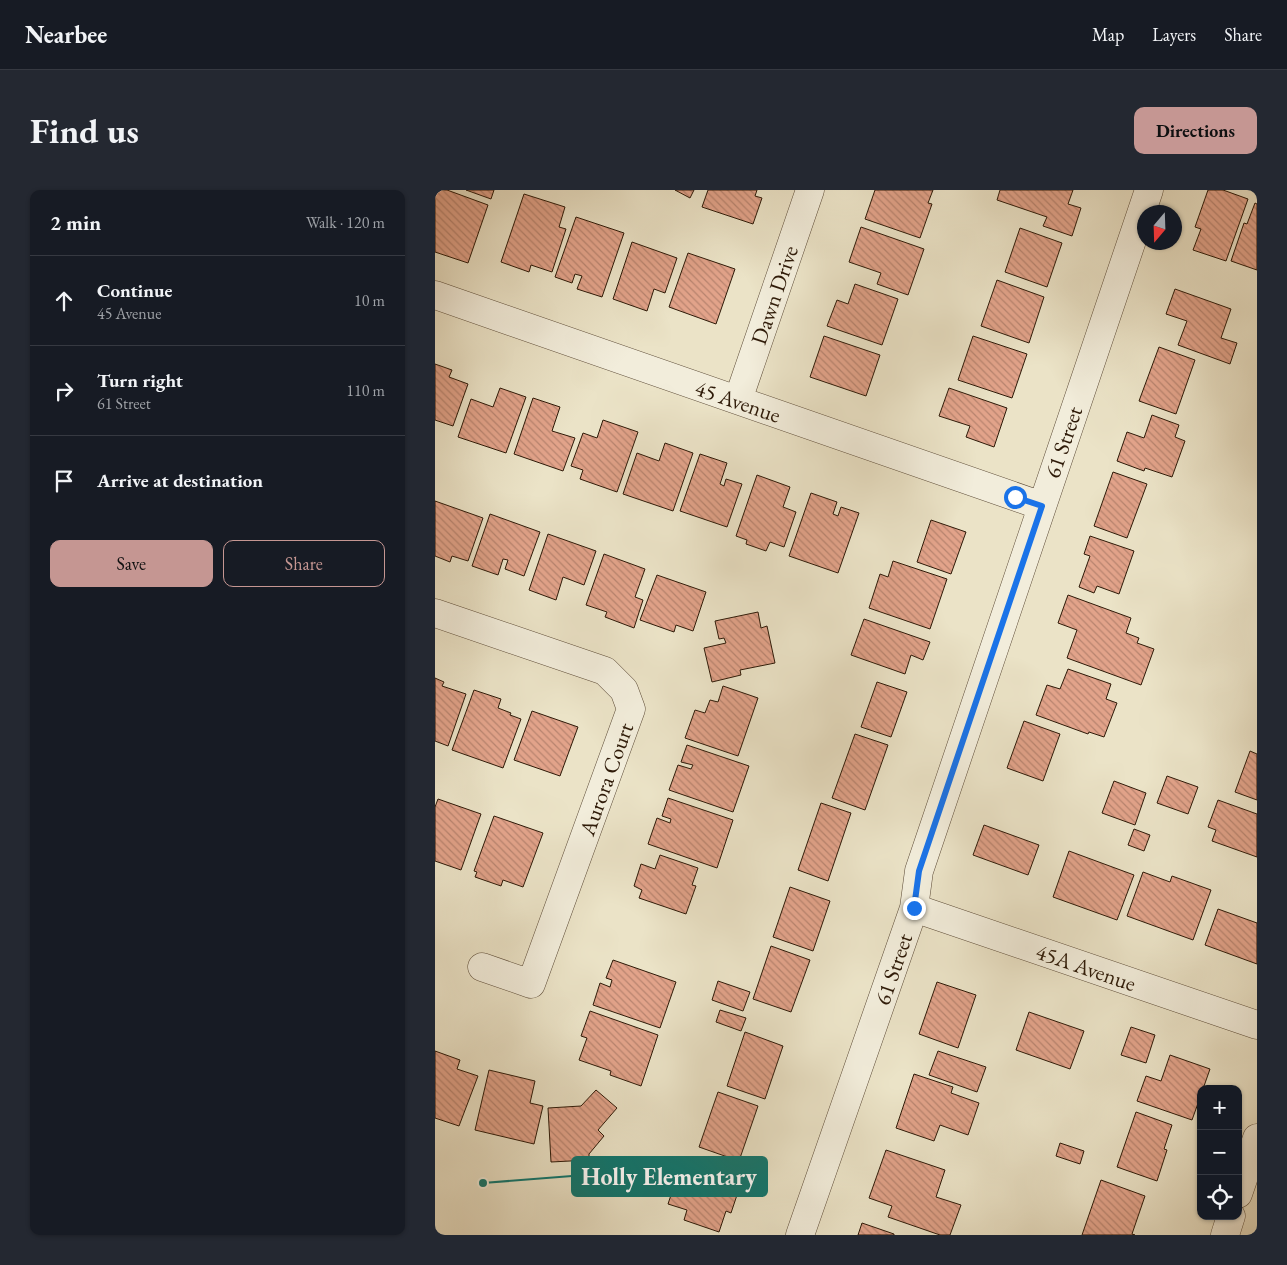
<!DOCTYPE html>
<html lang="en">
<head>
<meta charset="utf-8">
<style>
	:root { --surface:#171b24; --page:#242831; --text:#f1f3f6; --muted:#9ea1a6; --line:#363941; --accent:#c59692 }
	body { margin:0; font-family:"EB Garamond",serif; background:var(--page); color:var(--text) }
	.controls { position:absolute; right:15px; bottom:15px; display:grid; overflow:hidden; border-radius:10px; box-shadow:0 1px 4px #0004 }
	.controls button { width:45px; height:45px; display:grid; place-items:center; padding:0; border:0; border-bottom:1px solid var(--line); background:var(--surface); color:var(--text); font:25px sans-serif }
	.compass { position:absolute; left:702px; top:15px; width:45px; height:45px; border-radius:50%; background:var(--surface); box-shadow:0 1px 4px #0004; rotate:199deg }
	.stop { position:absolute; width:15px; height:15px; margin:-11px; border:4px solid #1a73e8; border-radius:50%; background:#fff }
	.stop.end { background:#1a73e8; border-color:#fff; box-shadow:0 1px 5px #0008 }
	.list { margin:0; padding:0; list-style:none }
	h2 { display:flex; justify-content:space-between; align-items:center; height:65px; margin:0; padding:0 20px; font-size:21px }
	h2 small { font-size:16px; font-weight:400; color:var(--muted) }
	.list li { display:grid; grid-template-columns:32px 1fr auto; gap:15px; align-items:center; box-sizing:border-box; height:90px; padding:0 20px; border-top:1px solid var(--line) }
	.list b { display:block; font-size:19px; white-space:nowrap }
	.list p { margin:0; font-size:16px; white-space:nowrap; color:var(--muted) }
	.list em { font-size:16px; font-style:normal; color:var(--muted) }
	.actions { display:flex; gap:10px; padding:15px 20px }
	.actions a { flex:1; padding:11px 0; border:1px solid var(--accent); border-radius:10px; text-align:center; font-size:18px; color:var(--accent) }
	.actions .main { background:var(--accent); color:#111 }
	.icon { flex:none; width:28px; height:28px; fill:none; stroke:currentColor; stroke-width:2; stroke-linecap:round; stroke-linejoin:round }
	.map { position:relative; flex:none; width:822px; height:1045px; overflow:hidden; border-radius:10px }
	header { display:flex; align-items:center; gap:30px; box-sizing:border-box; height:70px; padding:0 25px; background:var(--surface); border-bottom:1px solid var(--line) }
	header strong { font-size:24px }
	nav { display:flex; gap:28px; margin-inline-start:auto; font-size:18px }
	.intro { display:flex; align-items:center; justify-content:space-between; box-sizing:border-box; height:120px; padding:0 30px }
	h1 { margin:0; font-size:35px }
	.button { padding:12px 22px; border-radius:10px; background:var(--accent); color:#111; font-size:18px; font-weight:700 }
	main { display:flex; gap:30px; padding:0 30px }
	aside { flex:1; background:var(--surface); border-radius:10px; box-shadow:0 1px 4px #0004 }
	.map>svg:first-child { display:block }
	.building { fill:url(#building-back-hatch); stroke:#2e1a08 }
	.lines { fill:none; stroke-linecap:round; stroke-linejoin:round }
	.street-casing { stroke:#5d4c38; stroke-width:29 }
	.street { stroke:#f2eddb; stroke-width:28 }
	.route { stroke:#1a73e8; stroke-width:6 }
	.labels { text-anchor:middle; stroke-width:4.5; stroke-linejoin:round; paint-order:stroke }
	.street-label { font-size:22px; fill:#2e1a08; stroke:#f2eddb }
	.leader { fill:none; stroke:#0f766e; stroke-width:2 }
	.callout-dot { fill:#0f766e; stroke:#f2eddb; stroke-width:2 }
	.callout { fill:#0f766e; stroke:#0f766e; stroke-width:2 }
	.callout-label { font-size:24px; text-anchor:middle; font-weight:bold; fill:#fff }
</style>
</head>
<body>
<header>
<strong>Nearbee</strong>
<nav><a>Map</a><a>Layers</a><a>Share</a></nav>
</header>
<div class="intro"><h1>Find us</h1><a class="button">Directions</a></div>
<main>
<aside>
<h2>2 min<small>Walk · 120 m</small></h2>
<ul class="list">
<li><svg class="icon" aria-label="ahead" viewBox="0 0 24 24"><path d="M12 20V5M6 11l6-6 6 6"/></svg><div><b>Continue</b><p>45 Avenue</p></div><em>10 m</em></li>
<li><svg class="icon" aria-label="right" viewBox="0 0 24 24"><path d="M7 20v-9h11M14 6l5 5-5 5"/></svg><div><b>Turn right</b><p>61 Street</p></div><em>110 m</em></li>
<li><svg class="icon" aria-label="arrive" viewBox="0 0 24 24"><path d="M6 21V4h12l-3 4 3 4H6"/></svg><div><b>Arrive at destination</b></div></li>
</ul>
<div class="actions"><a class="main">Save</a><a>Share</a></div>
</aside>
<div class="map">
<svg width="822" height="1045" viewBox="0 0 822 1045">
	<defs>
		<pattern id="building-back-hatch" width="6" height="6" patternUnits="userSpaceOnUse" patternTransform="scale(1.25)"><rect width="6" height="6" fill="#e2a38a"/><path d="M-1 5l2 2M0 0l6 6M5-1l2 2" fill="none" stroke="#b8846f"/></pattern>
	</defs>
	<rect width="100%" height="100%" fill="#ebe3c7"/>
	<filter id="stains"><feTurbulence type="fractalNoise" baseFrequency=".004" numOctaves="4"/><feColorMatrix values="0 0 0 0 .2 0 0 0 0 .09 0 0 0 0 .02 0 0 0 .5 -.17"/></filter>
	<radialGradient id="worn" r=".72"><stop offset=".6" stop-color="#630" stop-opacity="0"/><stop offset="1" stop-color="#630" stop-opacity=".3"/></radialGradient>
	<path class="building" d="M 0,0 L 12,0 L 53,15 L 33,73 L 0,62 Z
		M 31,0 L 59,0 L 56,9 Z
		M 240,0 L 259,0 L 255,8 Z
		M 273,0 L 322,0 L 320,6 L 327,8 L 318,34 L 267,17 Z
		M 440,0 L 498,0 L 493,13 L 497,14 L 485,48 L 430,29 Z
		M 565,0 L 638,0 L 633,14 L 646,18 L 637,46 L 608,36 L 612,27 L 562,10 Z
		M 773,0 L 788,0 L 813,9 L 791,71 L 758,60 L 766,39 L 760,37 Z
		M 89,4 L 130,17 L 124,37 L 131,39 L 117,82 L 96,75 L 94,82 L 66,72 Z
		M 820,13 L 822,14 L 822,80 L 796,71 L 809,33 L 812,34 Z
		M 141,27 L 189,43 L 167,107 L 142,99 L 147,86 L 140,84 L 137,93 L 120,87 Z
		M 426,37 L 489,59 L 473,105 L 442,94 L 446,83 L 414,72 Z
		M 585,38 L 627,53 L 612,97 L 570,82 Z
		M 197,52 L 242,68 L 230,103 L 219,99 L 212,121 L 178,109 Z
		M 253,63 L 300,79 L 281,134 L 234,117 Z
		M 562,90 L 609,107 L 594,153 L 546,136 Z
		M 420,94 L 463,109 L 447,155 L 392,136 L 402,110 L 413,114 Z
		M 740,99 L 796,119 L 786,148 L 802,153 L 795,174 L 743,155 L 752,131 L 731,124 Z
		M 389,146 L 445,165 L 431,206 L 375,187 Z
		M 538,146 L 592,164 L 577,208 L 523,190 Z
		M 724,157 L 760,170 L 741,224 L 704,211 Z
		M 0,174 L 17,180 L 14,187 L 33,194 L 18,236 L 0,230 Z
		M 65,198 L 91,207 L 71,263 L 23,247 L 36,209 L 58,217 Z
		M 514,198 L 572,218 L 559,257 L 531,247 L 535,236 L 504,226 Z
		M 98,208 L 125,217 L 117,241 L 140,248 L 128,281 L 79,264 Z
		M 717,225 L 744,235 L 740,247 L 750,251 L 737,287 L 710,278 L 709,281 L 682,271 L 692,242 L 709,248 Z
		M 168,230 L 203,242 L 182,302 L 145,289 L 148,280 L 136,276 L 148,243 L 162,248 Z
		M 230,253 L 258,263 L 238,321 L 188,304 L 202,263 L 224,271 Z
		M 265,264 L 292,273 L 285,294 L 289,296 L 291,289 L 307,294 L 292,337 L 245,321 Z
		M 678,282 L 712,294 L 692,348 L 659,336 Z
		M 322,285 L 355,297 L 348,317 L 361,322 L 349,357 L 335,352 L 331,361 L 311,354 L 312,350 L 301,346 Z
		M 376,303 L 402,312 L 398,324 L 403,326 L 406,317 L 424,323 L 403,383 L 354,366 Z
		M 0,311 L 48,328 L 33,371 L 17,366 L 15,372 L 0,366 Z
		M 55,324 L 105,342 L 89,386 L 70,379 L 73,370 L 68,369 L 63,385 L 37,376 Z
		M 496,330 L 531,342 L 516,384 L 482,372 Z
		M 113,344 L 161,361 L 149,395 L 128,387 L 121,410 L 94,400 Z
		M 655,346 L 699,361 L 684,404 L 662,396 L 659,403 L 644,397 L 655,366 L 649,364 Z
		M 169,364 L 210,379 L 200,407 L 208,410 L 199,438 L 170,427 L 172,422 L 151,415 Z
		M 458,371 L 512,389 L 495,439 L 434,418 L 445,384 L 453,387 Z
		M 222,385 L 271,402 L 258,441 L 241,435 L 239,442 L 205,430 Z
		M 633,405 L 696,428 L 691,443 L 704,448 L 702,453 L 719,459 L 706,495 L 632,468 L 642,440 L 623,433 Z
		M 323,422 L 326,438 L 332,436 L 340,473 L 305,480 L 306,485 L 277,492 L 269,458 L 291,453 L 289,448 L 284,449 L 280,431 Z
		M 429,429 L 495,452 L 488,470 L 476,465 L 470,484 L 416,465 Z
		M 633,479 L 676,494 L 671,509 L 682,513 L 669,547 L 654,542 L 653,544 L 601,525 L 612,495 L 625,499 Z
		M 0,488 L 9,492 L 7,496 L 31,504 L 13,556 L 0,551 Z
		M 442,492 L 472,502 L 456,547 L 426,537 Z
		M 288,496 L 323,508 L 303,566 L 250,548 L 260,520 L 270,523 L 275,510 L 283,512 Z
		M 39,500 L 66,509 L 63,518 L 76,523 L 75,525 L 86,529 L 68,578 L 17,560 Z
		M 97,521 L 143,537 L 125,586 L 79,570 Z
		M 589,531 L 625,544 L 608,591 L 572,578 Z
		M 420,544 L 453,555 L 430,620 L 397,608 Z
		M 252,555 L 314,576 L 298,622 L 234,600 L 243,575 L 256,579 L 258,575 L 246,572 Z
		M 815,561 L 822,564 L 822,610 L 800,602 Z
		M 732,586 L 763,597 L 753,624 L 722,613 Z
		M 679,591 L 711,603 L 700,635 L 667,623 Z
		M 233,608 L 298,630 L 282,678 L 213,654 L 222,628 L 235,633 L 236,629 L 227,626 Z
		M 3,609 L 46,624 L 26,680 L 0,671 L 0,617 Z
		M 783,610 L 822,624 L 822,667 L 777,651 L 781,640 L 773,637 Z
		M 386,613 L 416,623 L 393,691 L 363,680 Z
		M 59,626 L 108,643 L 88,697 L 68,690 L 66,696 L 40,687 L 42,682 L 39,681 Z
		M 549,635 L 604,655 L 593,685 L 538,665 Z
		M 699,639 L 715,645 L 709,661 L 693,655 Z
		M 634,661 L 699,685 L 682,730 L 618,707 Z
		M 225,665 L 263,678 L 257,695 L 261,696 L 251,724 L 204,708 L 207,700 L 199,696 L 206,674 L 220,679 Z
		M 708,682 L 735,692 L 737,686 L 776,700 L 758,750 L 692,726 Z
		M 355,697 L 395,711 L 378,761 L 338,747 Z
		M 783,719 L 822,733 L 822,774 L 770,755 Z
		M 336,756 L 375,770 L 356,822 L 318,809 Z
		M 178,770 L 241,792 L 225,838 L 158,815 L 165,793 L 175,797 L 177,790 L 171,788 Z
		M 283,791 L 315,802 L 308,821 L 277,810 Z
		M 502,792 L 541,805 L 523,858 L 484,844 Z
		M 285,820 L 311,828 L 306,841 L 281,832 Z
		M 155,821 L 223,845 L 206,896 L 175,885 L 176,881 L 144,870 L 152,848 L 146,846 Z
		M 594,822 L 649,841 L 635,879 L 581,860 Z
		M 696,837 L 720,845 L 711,873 L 686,865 Z
		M 310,842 L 348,856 L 330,909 L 292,896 Z
		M 0,861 L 25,870 L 22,879 L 43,886 L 24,936 L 0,928 Z
		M 503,861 L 551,877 L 542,902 L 494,885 Z
		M 735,865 L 775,879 L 768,899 L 766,899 L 766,905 L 757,930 L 702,911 L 711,886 L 726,891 Z
		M 54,880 L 100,891 L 95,913 L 108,916 L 99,954 L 40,940 Z
		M 479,884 L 518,897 L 516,903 L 544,913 L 533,945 L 505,935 L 499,951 L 461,938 Z
		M 161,900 L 182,918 L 163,940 L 169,946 L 154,964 L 154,970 L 116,972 L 113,918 L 146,916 Z
		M 283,902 L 323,916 L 304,971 L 264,957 Z
		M 701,922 L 737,935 L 729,959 L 732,960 L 722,991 L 682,977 Z
		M 625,953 L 649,961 L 645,974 L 621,966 Z
		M 451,960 L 510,980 L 501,1007 L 526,1015 L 515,1045 L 505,1045 L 453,1027 L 457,1016 L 434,1008 Z
		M 248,969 L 307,990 L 296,1023 L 291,1021 L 284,1042 L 249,1030 L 252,1020 L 233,1014 Z
		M 666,990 L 710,1006 L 697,1044 L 700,1045 L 647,1045 Z
		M 427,1033 L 459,1044 L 459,1045 L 423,1045 Z"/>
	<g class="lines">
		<g class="street-casing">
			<path id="street" d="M 0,105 L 607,316
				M 303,210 L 375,0
				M 0,423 L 170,481 L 189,500 L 196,519 L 96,794 L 47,777
				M 479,718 L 822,835
				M 803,1004 L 822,948
				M 365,1045 L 479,718 L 484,681 L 714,0
				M 790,1045 L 796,1026"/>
		</g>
		<use href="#street" class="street"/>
	</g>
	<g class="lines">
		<path class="route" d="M 479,718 L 484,681 L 607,316 L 580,307"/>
	</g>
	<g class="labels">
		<g class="street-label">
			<text transform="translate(339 105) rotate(-71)" y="8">Dawn Drive</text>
			<text transform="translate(303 211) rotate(19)" y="8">45 Avenue</text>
			<text transform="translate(628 252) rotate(-71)" y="8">61 Street</text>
			<text transform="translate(171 589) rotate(-70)" y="8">Aurora Court</text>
			<text transform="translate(651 777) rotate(19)" y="8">45A Avenue</text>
			<text transform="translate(458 779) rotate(-71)" y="8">61 Street</text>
		</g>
	</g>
	<path class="leader" d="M48 993L137 986"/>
	<circle class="callout-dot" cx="48" cy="993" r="5"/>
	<rect class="callout" x="137" y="967" width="195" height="39" rx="5"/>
	<g class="callout-label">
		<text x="234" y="995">Holly Elementary</text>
	</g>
	<rect width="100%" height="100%" filter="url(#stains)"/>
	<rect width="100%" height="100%" fill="url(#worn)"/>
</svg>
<div class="controls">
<button>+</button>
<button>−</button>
<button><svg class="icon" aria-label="locate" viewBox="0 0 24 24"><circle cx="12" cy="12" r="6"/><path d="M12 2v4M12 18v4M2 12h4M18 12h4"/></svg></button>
</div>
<svg class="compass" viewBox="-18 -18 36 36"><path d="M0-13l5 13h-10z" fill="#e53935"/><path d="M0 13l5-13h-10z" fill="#9ea1a6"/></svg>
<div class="stop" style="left:580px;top:307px"></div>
<div class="stop end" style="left:479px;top:718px"></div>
</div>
</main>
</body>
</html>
